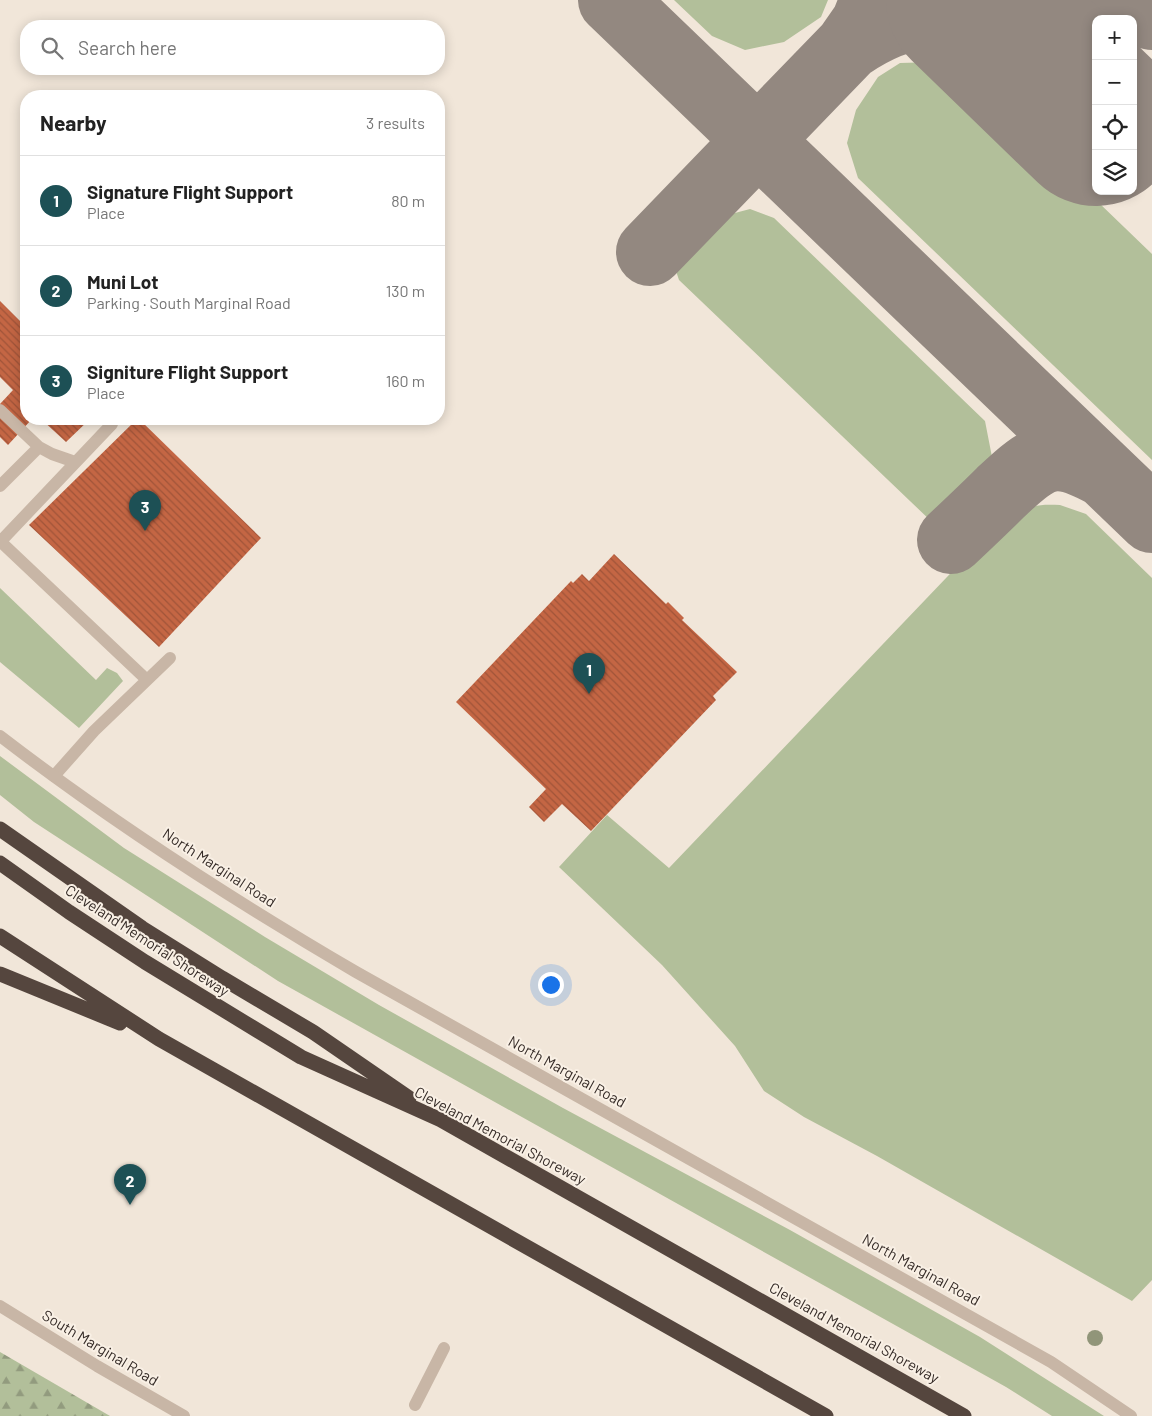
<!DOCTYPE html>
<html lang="en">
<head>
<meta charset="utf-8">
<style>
	:root { --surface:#fff; --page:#f2f2f2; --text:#222; --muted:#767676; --line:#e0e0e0; --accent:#1d5055 }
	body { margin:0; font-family:Barlow,sans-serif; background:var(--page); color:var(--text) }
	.controls { position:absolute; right:15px; top:15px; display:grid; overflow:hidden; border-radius:10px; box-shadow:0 2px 12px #0003 }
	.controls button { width:45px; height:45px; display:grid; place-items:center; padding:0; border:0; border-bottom:1px solid var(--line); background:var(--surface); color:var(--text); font:25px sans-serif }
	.you { position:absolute; left:550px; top:984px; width:18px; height:18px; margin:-12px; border:4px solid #fff; border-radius:50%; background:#1a73e8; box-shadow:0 0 0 8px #1a73e833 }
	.badge { display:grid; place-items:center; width:32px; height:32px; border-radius:50%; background:var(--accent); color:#fff; font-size:16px; font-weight:700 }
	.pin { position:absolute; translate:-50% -41px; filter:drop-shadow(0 1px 2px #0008) }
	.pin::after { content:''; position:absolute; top:26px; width:18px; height:15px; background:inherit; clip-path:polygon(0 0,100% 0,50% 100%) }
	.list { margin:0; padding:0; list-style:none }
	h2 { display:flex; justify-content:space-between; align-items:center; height:65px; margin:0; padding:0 20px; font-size:21px }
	h2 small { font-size:16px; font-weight:400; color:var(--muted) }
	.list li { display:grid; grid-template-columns:32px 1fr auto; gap:15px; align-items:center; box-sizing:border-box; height:90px; padding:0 20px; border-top:1px solid var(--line) }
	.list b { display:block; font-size:19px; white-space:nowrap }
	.list p { margin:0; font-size:16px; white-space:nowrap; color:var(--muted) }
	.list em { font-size:16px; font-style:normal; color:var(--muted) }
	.icon { flex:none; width:28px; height:28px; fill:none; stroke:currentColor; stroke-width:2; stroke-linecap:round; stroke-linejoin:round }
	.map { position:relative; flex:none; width:1152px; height:1416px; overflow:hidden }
	.search { position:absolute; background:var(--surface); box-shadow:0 2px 12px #0003; left:20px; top:20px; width:425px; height:55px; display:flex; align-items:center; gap:12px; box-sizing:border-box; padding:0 18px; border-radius:20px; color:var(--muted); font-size:19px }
	.panel { position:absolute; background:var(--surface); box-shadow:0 2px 12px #0003; left:20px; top:90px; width:425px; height:335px; border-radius:20px }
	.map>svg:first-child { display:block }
	.green { fill:#b2bf9a }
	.forest { fill:url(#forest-firs) }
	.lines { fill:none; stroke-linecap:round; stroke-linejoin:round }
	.taxiway { stroke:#938880; stroke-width:68 }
	.runway { stroke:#938880; stroke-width:168 }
	.building { fill:url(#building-back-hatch) }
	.lane { stroke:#c8b6a6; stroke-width:12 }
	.street { stroke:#c8b6a6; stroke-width:12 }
	.highway { stroke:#55463e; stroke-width:15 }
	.tree { fill:#919579 }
	.labels { text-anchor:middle; stroke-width:4; stroke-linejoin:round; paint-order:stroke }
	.street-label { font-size:15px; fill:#352b27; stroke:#f9f0e5 }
</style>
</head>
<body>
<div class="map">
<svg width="1152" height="1416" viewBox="0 0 1152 1416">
	<defs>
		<pattern id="forest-firs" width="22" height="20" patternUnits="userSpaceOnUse" patternTransform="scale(1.25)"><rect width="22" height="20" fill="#b2bf9a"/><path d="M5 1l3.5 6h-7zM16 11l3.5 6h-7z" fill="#929b7e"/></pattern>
		<pattern id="building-back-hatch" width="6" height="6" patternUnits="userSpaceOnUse" patternTransform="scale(1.25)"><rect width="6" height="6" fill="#c46644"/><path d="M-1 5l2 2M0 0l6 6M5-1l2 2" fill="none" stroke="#a05439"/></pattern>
	</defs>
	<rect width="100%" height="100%" fill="#f1e6d9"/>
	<path class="green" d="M 674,0 L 828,0 L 821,17 L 784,42 L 745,50 L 712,36 Z
		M 935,62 L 960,69 L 1152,254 L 1152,460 L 858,178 L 847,143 L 856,110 L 878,77 L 900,63 Z
		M 750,209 L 774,218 L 985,421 L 992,457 L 982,481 L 950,514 L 933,523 L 679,280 L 676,271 L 677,253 L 716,218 Z
		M 1060,505 L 1086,514 L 1152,578 L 1152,1280 L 1132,1301 L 877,1156 L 804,1117 L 764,1091 L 735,1046 L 662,965 L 559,867 L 607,815 L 669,868 L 968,555 C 986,534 1005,515 1033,507 C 1041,504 1052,505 1060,505 Z
		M 0,588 L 96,680 L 107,668 L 117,673 L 123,681 L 79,728 L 0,662 Z
		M 0,756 L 124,848 L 265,937 L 379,1005 L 563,1108 L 790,1230 L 980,1337 L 1104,1416 L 1052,1416 L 1006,1387 L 278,981 L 34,822 L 0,795 Z"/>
	<path class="forest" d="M 0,1352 L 110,1416 L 0,1416 Z"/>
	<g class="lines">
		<path class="taxiway" d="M 612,0 L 1152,519
			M 1087,0 L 1152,16
			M 849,46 C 917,0 958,9 1024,53
			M 650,252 L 849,46 L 865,23 L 874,0
			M 951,540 C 968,524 985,508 1001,492 C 1041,454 1054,446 1105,474"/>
		<path class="runway" d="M 970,0 L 1096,122"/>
	</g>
	<path class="building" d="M 0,301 L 26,327 L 26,419 L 32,419 L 8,445 L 0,437 L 0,404 L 13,390 L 0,377 Z
		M 41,419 L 88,419 L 89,420 L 66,442 Z
		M 137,419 L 139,419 L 261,538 L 159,647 L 29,525 Z
		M 614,554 L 666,604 L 668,602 L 684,618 L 682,620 L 737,672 L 713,696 L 716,700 L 591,831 L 562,804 L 544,822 L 529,807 L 546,789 L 456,702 L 571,581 L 573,583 L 582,574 L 589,581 Z"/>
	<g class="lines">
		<path class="lane" d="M 0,410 L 39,447 L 52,454 L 75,462
			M 0,486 L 39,447
			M 0,541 L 147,680
			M 0,542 L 112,424
			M 54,776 L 94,731 L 170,658
			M 415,1405 L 444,1348"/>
		<path class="street" d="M 0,736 C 113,823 233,900 356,972 L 1051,1362 L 1131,1416
			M 0,1306 L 97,1366 L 184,1416"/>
		<path class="highway" d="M 0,829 L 142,928 L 222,978 L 313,1032 L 409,1098
			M 0,863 L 69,912 L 145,962 L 301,1057 L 441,1120 L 964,1416
			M 0,936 L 159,1039 L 826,1416
			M 0,974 L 120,1023"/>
	</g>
	<circle class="tree" cx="1095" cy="1338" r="8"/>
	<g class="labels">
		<g class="street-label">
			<text transform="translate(219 868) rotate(33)" y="5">North Marginal Road</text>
			<text transform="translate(147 941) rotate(33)" y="5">Cleveland Memorial Shoreway</text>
			<text transform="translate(567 1072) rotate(29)" y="5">North Marginal Road</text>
			<text transform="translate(500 1136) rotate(28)" y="5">Cleveland Memorial Shoreway</text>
			<text transform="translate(921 1270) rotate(29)" y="5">North Marginal Road</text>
			<text transform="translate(854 1333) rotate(29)" y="5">Cleveland Memorial Shoreway</text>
			<text transform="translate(100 1348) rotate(31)" y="5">South Marginal Road</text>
		</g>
	</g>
</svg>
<div class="controls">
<button>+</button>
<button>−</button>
<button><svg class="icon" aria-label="locate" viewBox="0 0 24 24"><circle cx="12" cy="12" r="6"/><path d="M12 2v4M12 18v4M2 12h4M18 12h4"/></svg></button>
<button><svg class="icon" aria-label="layers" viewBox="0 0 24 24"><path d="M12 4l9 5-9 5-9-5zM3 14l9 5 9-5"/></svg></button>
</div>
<div class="you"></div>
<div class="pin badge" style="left:589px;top:694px">1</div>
<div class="pin badge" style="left:130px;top:1205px">2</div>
<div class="pin badge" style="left:145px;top:531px">3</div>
<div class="search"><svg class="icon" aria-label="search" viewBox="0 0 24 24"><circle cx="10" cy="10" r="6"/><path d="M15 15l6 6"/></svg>Search here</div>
<section class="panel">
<h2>Nearby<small>3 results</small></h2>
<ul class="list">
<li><span class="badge">1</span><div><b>Signature Flight Support</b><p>Place</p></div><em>80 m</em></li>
<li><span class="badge">2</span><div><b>Muni Lot</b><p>Parking · South Marginal Road</p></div><em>130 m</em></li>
<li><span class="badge">3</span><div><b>Signiture Flight Support</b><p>Place</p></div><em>160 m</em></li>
</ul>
</section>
</div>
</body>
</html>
